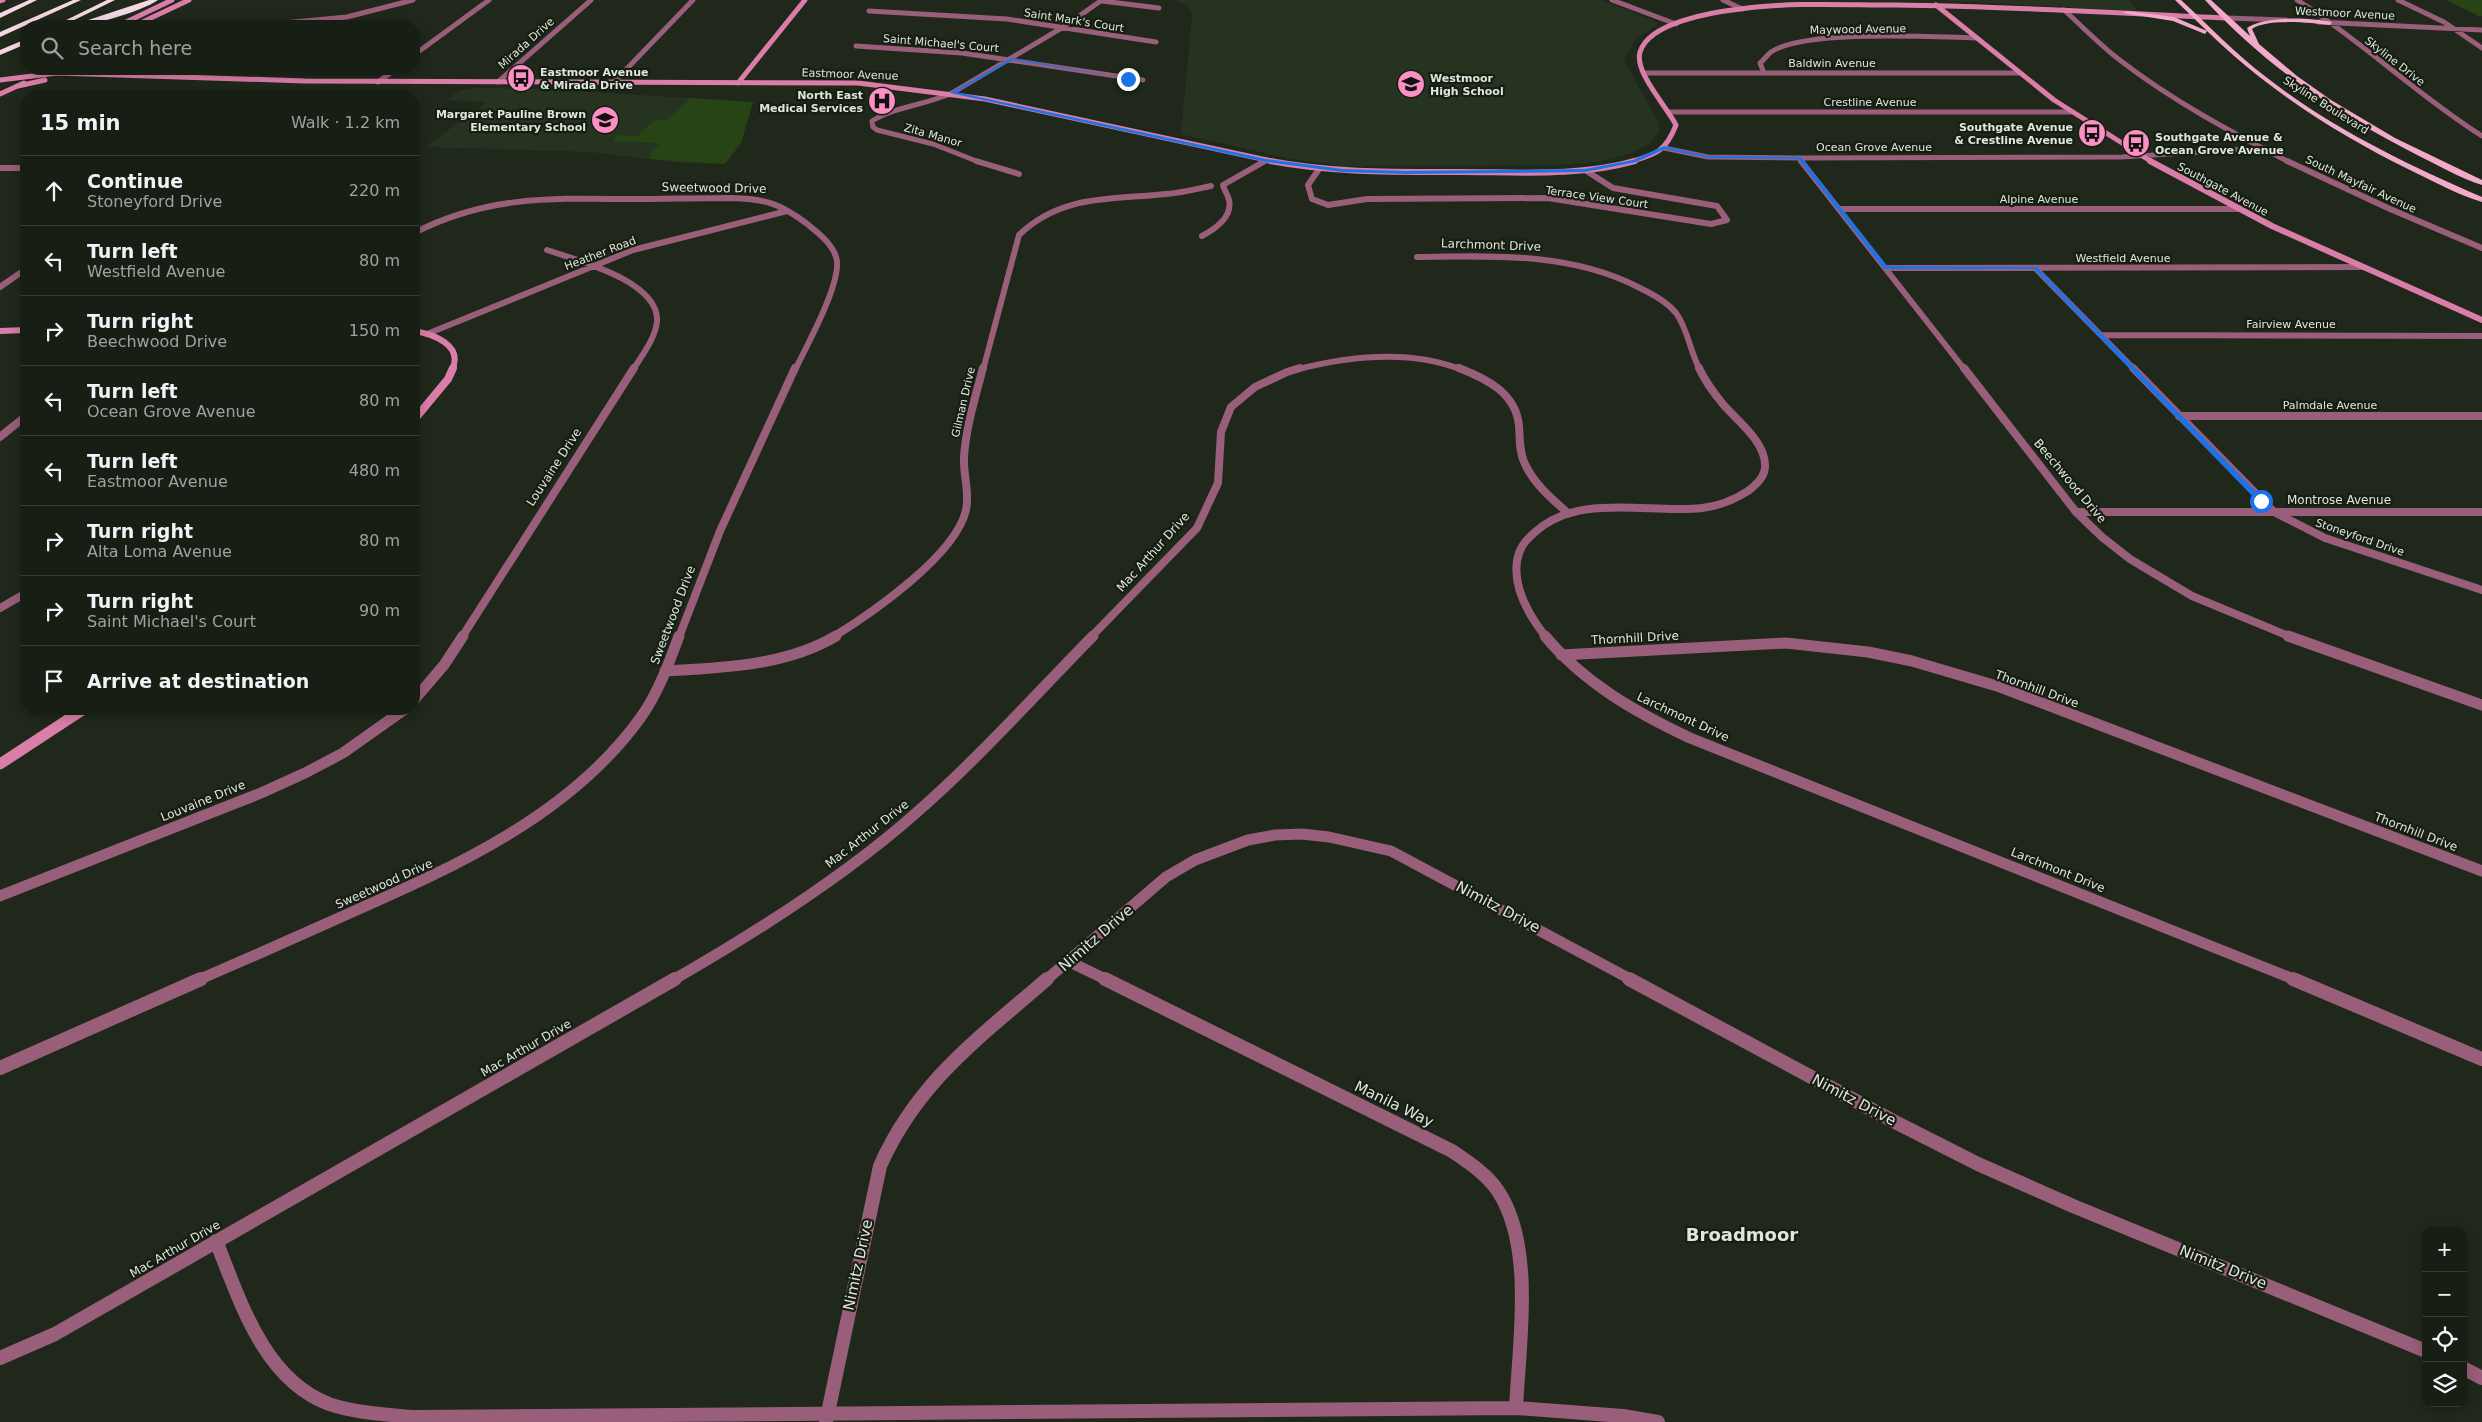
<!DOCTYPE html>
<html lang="en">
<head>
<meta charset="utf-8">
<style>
	:root { --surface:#171e14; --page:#242b22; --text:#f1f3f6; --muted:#9ea2a0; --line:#363c34 }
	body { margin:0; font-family:"DejaVu Sans",sans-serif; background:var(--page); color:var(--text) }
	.controls { position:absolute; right:15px; bottom:15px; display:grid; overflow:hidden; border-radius:10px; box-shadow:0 2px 12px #0003 }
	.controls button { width:45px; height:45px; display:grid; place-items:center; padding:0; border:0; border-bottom:1px solid var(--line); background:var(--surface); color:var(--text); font:25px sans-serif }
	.stop { position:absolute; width:15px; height:15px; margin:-11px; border:4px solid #1a73e8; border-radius:50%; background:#fff }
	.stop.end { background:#1a73e8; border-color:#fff; box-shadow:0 1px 5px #0008 }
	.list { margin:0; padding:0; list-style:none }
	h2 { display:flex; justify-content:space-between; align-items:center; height:65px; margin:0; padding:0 20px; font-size:21px }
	h2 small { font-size:16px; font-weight:400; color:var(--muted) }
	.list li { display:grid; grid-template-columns:32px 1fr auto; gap:15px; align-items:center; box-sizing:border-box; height:70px; padding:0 20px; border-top:1px solid var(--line) }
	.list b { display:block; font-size:19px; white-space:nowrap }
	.list p { margin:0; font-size:16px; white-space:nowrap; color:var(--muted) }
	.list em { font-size:16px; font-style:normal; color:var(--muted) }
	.icon { flex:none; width:28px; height:28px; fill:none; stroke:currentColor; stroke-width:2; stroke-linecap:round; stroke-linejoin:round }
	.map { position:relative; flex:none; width:2482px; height:1422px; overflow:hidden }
	.search { position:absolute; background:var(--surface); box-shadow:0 2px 12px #0003; left:20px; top:20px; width:400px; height:55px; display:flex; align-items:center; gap:12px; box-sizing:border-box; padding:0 18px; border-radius:20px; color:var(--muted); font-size:19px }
	.panel { position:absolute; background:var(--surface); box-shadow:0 2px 12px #0003; left:20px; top:90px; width:400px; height:625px; border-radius:20px }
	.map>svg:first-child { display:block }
	.built { fill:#263320 }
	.green { fill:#274514 }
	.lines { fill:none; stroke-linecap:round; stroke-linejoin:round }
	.street-far4 { stroke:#995e79; stroke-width:5 }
	.street-far3 { stroke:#995e79; stroke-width:6 }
	.street-far2 { stroke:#995e79; stroke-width:8 }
	.street-far1 { stroke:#995e79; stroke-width:11 }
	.street { stroke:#995e79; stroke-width:14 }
	.secondary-far3 { stroke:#db7da9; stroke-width:5 }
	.secondary-far2 { stroke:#db7da9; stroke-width:6 }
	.secondary-far1 { stroke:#db7da9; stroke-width:8 }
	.secondary { stroke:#db7da9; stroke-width:11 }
	.primary { fill:#f2a9ca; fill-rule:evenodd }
	.highway { fill:#f6d8e5; fill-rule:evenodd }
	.route { fill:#1a73e8 }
	.labels { text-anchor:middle; stroke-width:4.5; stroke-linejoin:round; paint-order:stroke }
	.far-street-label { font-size:11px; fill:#e0e6dd; stroke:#161e12 }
	.far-poi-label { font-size:11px; font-weight:bold; fill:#e0e6dd; stroke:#161e12; text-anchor:start }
	.street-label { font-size:12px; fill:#e0e6dd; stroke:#161e12 }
	.near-street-label { font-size:15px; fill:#e0e6dd; stroke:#161e12 }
	.near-quarter-label { font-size:18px; font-weight:bold; fill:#e0e6dd; stroke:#161e12 }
</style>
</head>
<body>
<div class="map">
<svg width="2482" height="1422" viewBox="0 0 2482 1422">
	<rect width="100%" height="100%" fill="#1f281b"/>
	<path class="built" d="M 1176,0 L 1602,0 L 1659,23 L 1634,41 L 1624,61 L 1660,124 L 1659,131 L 1649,144 L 1632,153 L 1599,162 L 1557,165 L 1342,166 L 1291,159 L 1181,134 L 1192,14 L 1188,7 Z
		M 1943,0 L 2128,0 L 2138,11 L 1952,1 Z
		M 479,88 L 543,89 L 753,102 L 741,143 L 725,164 L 680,163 L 590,152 L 425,147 L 487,102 L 447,100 L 460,90 Z"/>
	<path class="green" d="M 2446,0 L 2482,0 L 2482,16 L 2479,16 Z
		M 691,98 L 753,102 L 741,143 L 725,164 L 649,159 L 651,152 L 660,143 L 613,141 L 616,135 L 637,136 L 655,120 L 667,120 Z"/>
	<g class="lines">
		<path class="street-far4" d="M 1612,0 L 1676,24
			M 1723,0 L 1742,9
			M 2297,0 C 2362,41 2417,95 2482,136
			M 2398,0 L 2444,22 L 2482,48
			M 1102,1 L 1159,8
			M 2064,10 C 2083,27 2101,46 2121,61 C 2173,101 2231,132 2289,162
			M 869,11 L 1007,19 L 1156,42
			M 2227,18 L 2286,20
			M 2318,22 L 2482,30
			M 252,26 L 347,17 L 413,0
			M 856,46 L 962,53 L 1143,80
			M 414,55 L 489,0
			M 1644,73 L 2020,73
			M 1764,73 L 1760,63 C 1764,60 1767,55 1771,52 C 1804,29 1934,37 1977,38
			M 378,82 L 396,69
			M 498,82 L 591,0
			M 614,82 L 693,0
			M 1669,112 L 2071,112
			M 1664,148 L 1708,157 L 1799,158 L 2122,157 L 2265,148
			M 1799,158 L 1802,162
			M 979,162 L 933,144 L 877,130 L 873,127 L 872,121 C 896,106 926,105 952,93 L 1065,26 L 1102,0
			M 1263,162 L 1266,160"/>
		<path class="street-far3" d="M 976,161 L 1019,174
			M 1801,161 L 1965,370
			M 2287,161 L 2390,209 L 2482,248
			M 0,168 L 26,168
			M 1319,169 L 1308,185 L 1312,199 L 1328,205 L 1367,199 L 1548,198 L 1711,224 L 1727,220 L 1717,206 L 1613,188 L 1585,170
			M 1839,209 L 2239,209
			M 414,233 C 486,196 550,198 629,199 C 663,199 698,198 732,198 C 765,199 779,203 806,223 C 817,232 832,243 836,257 C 844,279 806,347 795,370
			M 1202,236 C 1215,229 1233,217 1229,200 C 1228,195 1224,190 1223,185 L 1265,161
			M 547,250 C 576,260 660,281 657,322 C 655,339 642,355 633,370
			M 1417,257 C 1492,256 1570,252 1638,287 C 1652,294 1666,301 1676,313 C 1688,329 1690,352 1700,370
			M 1886,268 L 2360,267
			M 2035,268 L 2135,370
			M 0,287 L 26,269
			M 427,334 L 633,250 L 787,211
			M 2101,335 L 2482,336
			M 983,370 L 1019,235 C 1061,194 1112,200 1166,194 C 1181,193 1196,189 1211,186
			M 1295,370 C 1349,356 1410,349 1462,370"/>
		<path class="street-far2" d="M 1459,368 C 1487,379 1516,393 1519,426 C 1520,439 1519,452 1525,464 C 1534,484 1552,499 1568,513
			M 1964,368 L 2076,512 L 2102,537 L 2130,559 L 2192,596 L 2291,637
			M 2133,368 L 2274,512 L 2325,538 L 2482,590
			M 2179,416 L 2482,416
			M 0,437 L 26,416
			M 2076,512 L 2482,512
			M 0,608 L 26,593
			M 462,637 L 634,368
			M 679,637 L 720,531 L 795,368
			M 833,637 C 872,613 956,555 966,510 C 970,493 963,475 964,457 C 966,427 975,398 983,368
			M 1091,637 L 1197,528 L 1218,483 L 1221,432 L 1231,407 L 1255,387 L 1287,372 L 1300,368
			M 1546,637 C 1530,617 1513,588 1517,561 C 1519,548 1525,541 1534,533 C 1578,492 1648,514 1702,508 C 1719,506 1734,500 1748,491 C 1757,484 1766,476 1765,464 C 1764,440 1736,420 1722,403 C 1713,392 1705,381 1699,368"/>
		<path class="street-far1" d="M 1545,636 C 1584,683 1635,712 1690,738 L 2296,980
			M 2288,636 L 2482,705
			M 1561,655 L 1786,643 L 1868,652 L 1912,661 L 2000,687 L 2482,871
			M 665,671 C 721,668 786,666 836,636
			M 414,700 L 444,665 L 463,636
			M 0,896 L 261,793 L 305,773 L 343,753 L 405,709
			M 1068,961 L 1107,980
			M 198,980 C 249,958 299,936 350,913 C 456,866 571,815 641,717 C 658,693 669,663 679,636
			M 673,980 C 755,933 845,876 916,813 C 979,758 1035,695 1093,636
			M 1046,980 L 1166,877 L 1195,860 L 1248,840 L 1275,835 L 1302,834 L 1329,837 L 1391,851 L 1632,980"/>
		<path class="street" d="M 1105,979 L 1452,1151 C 1468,1162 1487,1174 1498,1191 C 1535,1247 1519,1344 1516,1408
			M 1629,979 L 1895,1122 L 1978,1164 L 2073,1206 L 2426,1351
			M 2293,979 L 2482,1059
			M 0,1068 L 201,979
			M 216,1241 C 240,1300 263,1379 329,1404 C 355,1413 384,1414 412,1417 L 1516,1408 L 1623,1416 L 1658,1422
			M 0,1358 L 55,1334 L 675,979
			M 2463,1368 L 2482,1378
			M 826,1422 L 880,1166 C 918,1081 979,1038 1047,979"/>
		<path class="secondary-far3" d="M 0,1 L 3,0
			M 1936,5 L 2054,100 L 2152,162
			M 118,26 L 172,0
			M 134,26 L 189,0
			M 0,80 L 57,73 L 305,81 L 858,83 L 985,99 L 1276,162
			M 738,83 L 805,0
			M 18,86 L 45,80
			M 0,94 L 24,83
			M 1630,162 C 1657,154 1666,151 1676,125 C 1667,107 1634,72 1640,52 C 1649,22 1714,12 1740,9 C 1791,2 1844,5 1895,5 C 2006,6 2116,13 2227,18"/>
		<path class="secondary-far2" d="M 1270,161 C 1333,173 1395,172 1460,172 C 1518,172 1578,177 1635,161
			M 2150,161 L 2272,226 L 2482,320
			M 0,331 L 26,330
			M 414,331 C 433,334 464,345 452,370"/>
		<path class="secondary-far1" d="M 414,420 L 448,379 L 453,368"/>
		<path class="secondary" d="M 0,764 L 84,709"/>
		<path class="primary" d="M 2175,0 L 2181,0 C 2209,26 2236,54 2266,77 C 2331,128 2406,164 2482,197 L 2482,202 C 2458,195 2435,182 2412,171 C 2336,134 2268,90 2207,31 L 2205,34 L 2173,21 L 2123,13 L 2126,11 L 2174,17 L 2207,31 Z
			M 2205,0 L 2211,0 L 2250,36 L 2247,28 C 2265,15 2310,18 2332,22 L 2330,25 C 2310,23 2269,18 2252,29 L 2259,44 L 2297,76 L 2331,100 L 2395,138 L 2482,180 L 2482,185 C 2462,179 2442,167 2423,158 C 2343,118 2266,67 2205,0 Z"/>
		<path class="highway" d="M 29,0 L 37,0 L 0,18 L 0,13 Z
			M 73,0 L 81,0 L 0,37 L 0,32 Z
			M 107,0 L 115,0 L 62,26 L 54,26 Z
			M 149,0 L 158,0 C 143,11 89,27 70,26 Z
			M 26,39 L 26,44 L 0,55 L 0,50 Z"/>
	</g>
	<path class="route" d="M 1012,58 L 1130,79 L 1013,60 L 956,92 L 1266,159 L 1342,169 L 1406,171 L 1585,169 L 1633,160 L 1664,146 L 1708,156 L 1801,157 L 1887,266 L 2037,267 L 2265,501 L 2259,503 L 2034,269 L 1884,269 L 1798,159 L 1708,158 L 1665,149 L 1636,162 L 1585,172 L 1406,174 L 1342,172 L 1266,162 L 950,93 Z"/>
	<defs>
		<g id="bus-disc" transform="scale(1.4375)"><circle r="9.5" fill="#fc8fc3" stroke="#161e12"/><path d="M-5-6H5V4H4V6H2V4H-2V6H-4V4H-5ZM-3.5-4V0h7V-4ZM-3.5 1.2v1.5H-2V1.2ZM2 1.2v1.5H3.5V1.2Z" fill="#111"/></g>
		<g id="school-disc" transform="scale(1.4375)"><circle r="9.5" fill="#fc8fc3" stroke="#161e12"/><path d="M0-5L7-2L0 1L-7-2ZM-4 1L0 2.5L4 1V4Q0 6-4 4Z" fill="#111"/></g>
		<g id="hospital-disc" transform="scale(1.4375)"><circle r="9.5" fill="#fc8fc3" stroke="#161e12"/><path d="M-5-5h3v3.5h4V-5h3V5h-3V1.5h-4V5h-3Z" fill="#111"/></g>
	</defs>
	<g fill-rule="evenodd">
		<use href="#bus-disc" x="521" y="78"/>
		<use href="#school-disc" x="1411" y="84"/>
		<use href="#hospital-disc" x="882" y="101"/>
		<use href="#school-disc" x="605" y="120"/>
		<use href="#bus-disc" x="2092" y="133"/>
		<use href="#bus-disc" x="2136" y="143"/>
	</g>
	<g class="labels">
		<g class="far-street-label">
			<text transform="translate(2345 13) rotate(3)" y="4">Westmoor Avenue</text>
			<text transform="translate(1074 20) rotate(9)" y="4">Saint Mark's Court</text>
			<text transform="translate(1858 29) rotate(-1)" y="4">Maywood Avenue</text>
			<text transform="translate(526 43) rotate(-42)" y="4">Mirada Drive</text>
			<text transform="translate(941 43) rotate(5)" y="4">Saint Michael's Court</text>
			<text transform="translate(2395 61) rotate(38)" y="4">Skyline Drive</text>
			<text x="1832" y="67">Baldwin Avenue</text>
			<text transform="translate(850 74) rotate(2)" y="4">Eastmoor Avenue</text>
			<text x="1870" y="106">Crestline Avenue</text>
			<text transform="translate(2326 105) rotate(32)" y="4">Skyline Boulevard</text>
			<text transform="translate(933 135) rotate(16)" y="4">Zita Manor</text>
			<text x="1874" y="151">Ocean Grove Avenue</text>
			<text transform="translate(2361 184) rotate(25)" y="4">South Mayfair Avenue</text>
			<text transform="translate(2223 189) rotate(28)" y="4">Southgate Avenue</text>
			<text transform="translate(1597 197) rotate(8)" y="4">Terrace View Court</text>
			<text x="2039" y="203">Alpine Avenue</text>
			<text transform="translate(600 253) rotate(-21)" y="4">Heather Road</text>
			<text x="2123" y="262">Westfield Avenue</text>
			<text x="2291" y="328">Fairview Avenue</text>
			<text transform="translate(963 402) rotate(-77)" y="4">Gilman Drive</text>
			<text x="2330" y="409">Palmdale Avenue</text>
			<text transform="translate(2360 537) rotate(19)" y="4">Stoneyford Drive</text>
		</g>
		<g class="far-poi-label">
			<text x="540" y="76">Eastmoor Avenue<tspan x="540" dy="13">&amp; Mirada Drive</tspan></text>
			<text x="1430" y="82">Westmoor<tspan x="1430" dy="13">High School</tspan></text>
			<text x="863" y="99" text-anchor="end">North East<tspan x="863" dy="13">Medical Services</tspan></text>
			<text x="586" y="118" text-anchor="end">Margaret Pauline Brown<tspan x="586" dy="13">Elementary School</tspan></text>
			<text x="2073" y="131" text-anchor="end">Southgate Avenue<tspan x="2073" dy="13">&amp; Crestline Avenue</tspan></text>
			<text x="2155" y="141">Southgate Avenue &amp;<tspan x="2155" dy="13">Ocean Grove Avenue</tspan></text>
		</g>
		<g class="street-label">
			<text transform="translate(714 188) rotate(1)" y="4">Sweetwood Drive</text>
			<text transform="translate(1491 245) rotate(2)" y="4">Larchmont Drive</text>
			<text transform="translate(554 467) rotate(-57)" y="4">Louvaine Drive</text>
			<text transform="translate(2070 481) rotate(50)" y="4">Beechwood Drive</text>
			<text x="2339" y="504">Montrose Avenue</text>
			<text transform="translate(1153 552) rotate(-48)" y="4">Mac Arthur Drive</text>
			<text transform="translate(673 615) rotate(-69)" y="4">Sweetwood Drive</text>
			<text transform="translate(1635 638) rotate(-3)" y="4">Thornhill Drive</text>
			<text transform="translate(2037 689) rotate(20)" y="4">Thornhill Drive</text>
			<text transform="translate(1683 717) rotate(25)" y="4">Larchmont Drive</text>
			<text transform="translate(203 801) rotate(-22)" y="4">Louvaine Drive</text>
			<text transform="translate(2416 832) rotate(21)" y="4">Thornhill Drive</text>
			<text transform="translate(867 834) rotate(-38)" y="4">Mac Arthur Drive</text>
			<text transform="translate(2058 870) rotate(22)" y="4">Larchmont Drive</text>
			<text transform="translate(384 884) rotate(-24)" y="4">Sweetwood Drive</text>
			<text transform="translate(526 1048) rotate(-30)" y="4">Mac Arthur Drive</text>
			<text transform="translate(175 1249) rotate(-30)" y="4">Mac Arthur Drive</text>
		</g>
		<g class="near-street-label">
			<text transform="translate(1498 907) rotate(28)" y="5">Nimitz Drive</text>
			<text transform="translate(1096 938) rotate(-41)" y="5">Nimitz Drive</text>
			<text transform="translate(1854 1100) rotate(28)" y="5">Nimitz Drive</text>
			<text transform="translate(1394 1104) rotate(26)" y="5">Manila Way</text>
			<text transform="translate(858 1265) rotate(-78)" y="5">Nimitz Drive</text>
			<text transform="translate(2223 1267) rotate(22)" y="5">Nimitz Drive</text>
		</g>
		<g class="near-quarter-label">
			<text x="1742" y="1241">Broadmoor</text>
		</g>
	</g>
</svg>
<div class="controls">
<button>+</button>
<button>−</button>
<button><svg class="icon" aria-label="locate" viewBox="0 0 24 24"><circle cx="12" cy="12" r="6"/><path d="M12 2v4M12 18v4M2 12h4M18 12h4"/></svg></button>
<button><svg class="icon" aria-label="layers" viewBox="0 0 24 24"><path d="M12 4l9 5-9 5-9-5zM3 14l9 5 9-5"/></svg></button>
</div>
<div class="stop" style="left:2261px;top:501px"></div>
<div class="stop end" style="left:1128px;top:79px"></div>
<div class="search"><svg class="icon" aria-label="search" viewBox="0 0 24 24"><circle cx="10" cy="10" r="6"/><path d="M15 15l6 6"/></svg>Search here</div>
<section class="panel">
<h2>15 min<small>Walk · 1.2 km</small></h2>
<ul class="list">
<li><svg class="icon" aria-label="ahead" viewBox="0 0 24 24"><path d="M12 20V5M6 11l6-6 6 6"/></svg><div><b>Continue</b><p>Stoneyford Drive</p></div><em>220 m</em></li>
<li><svg class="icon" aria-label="left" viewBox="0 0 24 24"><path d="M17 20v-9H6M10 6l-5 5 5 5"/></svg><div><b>Turn left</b><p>Westfield Avenue</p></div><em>80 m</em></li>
<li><svg class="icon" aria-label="right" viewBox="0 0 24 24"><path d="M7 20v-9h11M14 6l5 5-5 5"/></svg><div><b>Turn right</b><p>Beechwood Drive</p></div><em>150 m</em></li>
<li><svg class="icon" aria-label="left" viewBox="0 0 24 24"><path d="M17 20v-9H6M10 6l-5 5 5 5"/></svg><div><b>Turn left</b><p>Ocean Grove Avenue</p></div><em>80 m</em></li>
<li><svg class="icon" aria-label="left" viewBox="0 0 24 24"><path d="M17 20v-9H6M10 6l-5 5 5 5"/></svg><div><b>Turn left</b><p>Eastmoor Avenue</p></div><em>480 m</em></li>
<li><svg class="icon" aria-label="right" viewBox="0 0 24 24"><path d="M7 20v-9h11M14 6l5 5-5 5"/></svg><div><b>Turn right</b><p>Alta Loma Avenue</p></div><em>80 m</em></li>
<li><svg class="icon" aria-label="right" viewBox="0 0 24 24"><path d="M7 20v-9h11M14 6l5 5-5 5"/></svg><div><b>Turn right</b><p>Saint Michael's Court</p></div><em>90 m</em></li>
<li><svg class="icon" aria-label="arrive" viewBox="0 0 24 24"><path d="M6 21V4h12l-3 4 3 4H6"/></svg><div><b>Arrive at destination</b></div></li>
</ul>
</section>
</div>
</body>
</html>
